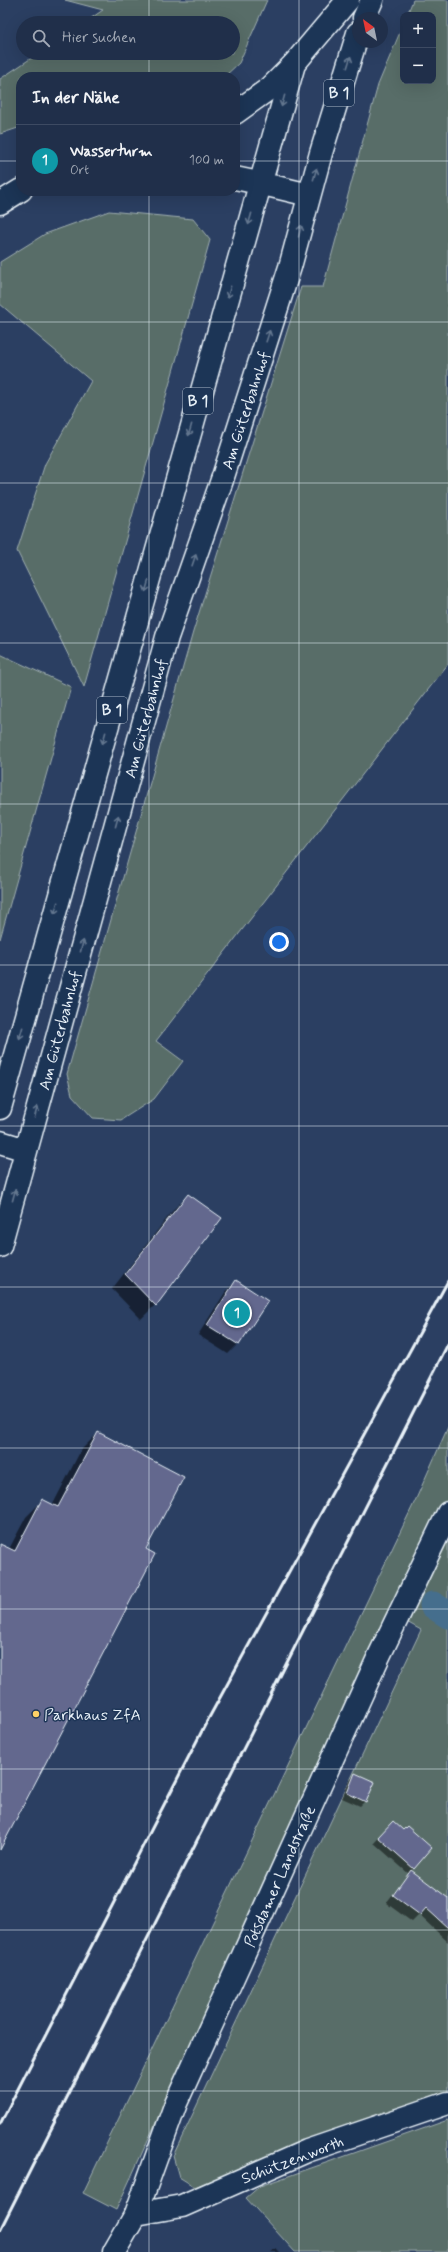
<!DOCTYPE html>
<html lang="de">
<head>
<meta charset="utf-8">
<style>
	:root { --surface:#202f4a; --page:#2d3b54; --text:#f1f3f6; --muted:#a2a9b5; --line:#3d4a62; --accent:#ffd166 }
	body { margin:0; font-family:Mynerve,sans-serif; background:var(--page); color:var(--text) }
	.controls { position:absolute; right:12px; top:12px; display:grid; overflow:hidden; border-radius:8px; box-shadow:0 4px 16px #0002 }
	.controls button { width:36px; height:36px; display:grid; place-items:center; padding:0; border:0; border-bottom:1px solid var(--line); background:var(--surface); color:var(--text); font:20px sans-serif }
	.compass { position:absolute; left:352px; top:12px; width:36px; height:36px; border-radius:50%; background:var(--surface); box-shadow:0 4px 16px #0002; rotate:327deg }
	.you { position:absolute; left:279px; top:942px; width:14px; height:14px; margin:-10px; border:3px solid #fff; border-radius:50%; background:#1a73e8; box-shadow:0 0 0 6px #1a73e833 }
	.badge { display:grid; place-items:center; width:26px; height:26px; border-radius:50%; background:var(--accent); color:#fff; font-size:13px; font-weight:700 }
	.pin { position:absolute; translate:-50% -50%; border:2px solid #fff; box-shadow:0 1px 4px #0006 }
	.list { margin:0; padding:0; list-style:none }
	h2 { display:flex; justify-content:space-between; align-items:center; height:52px; margin:0; padding:0 16px; font-size:17px }
	h2 small { font-size:13px; font-weight:400; color:var(--muted) }
	.list li { display:grid; grid-template-columns:26px 1fr auto; gap:12px; align-items:center; box-sizing:border-box; height:72px; padding:0 16px; border-top:1px solid var(--line) }
	.list b { display:block; font-size:15px; white-space:nowrap }
	.list p { margin:0; font-size:13px; white-space:nowrap; color:var(--muted) }
	.list em { font-size:13px; font-style:normal; color:var(--muted) }
	.icon { flex:none; width:22px; height:22px; fill:none; stroke:currentColor; stroke-width:2; stroke-linecap:round; stroke-linejoin:round }
	.map { position:relative; flex:none; width:448px; height:2252px; overflow:hidden }
	.search { position:absolute; background:var(--surface); box-shadow:0 4px 16px #0002; left:16px; top:16px; width:224px; height:44px; display:flex; align-items:center; gap:10px; box-sizing:border-box; padding:0 14px; border-radius:22px; color:var(--muted); font-size:15px }
	.panel { position:absolute; background:var(--surface); box-shadow:0 4px 16px #0002; left:16px; top:72px; width:224px; height:124px; border-radius:16px }
	.map>svg:first-child { display:block }
	.green { fill:#586d68; stroke:#a0afb0 }
	.shadow { fill:#0007 }
	.lines { fill:none; stroke-linecap:round; stroke-linejoin:round }
	.canal { stroke:#456e8d; stroke-width:27 }
	.building { fill:#64688e; stroke:#e8f1f8 }
	.minor-casing { stroke:#e8f1f8; stroke-width:25 }
	.major-casing { stroke:#e8f1f8; stroke-width:25 }
	.minor { stroke:#1d3557; stroke-width:22 }
	.major { stroke:#1d3557; stroke-width:22 }
	.rail { stroke:#e8f1f8; stroke-width:3 }
	.oneway { stroke:#64778f }
	.grid { fill:none; stroke:#e8f1f8; stroke-width:1; stroke-opacity:0.55 }
	.poi-dot { fill:#ffd166; stroke:#1d3557; stroke-width:1.5 }
	.labels { text-anchor:middle; stroke-width:3; stroke-linejoin:round; paint-order:stroke }
	.shield { fill:#1d3557; stroke:#abb9c8; stroke-width:1 }
	.shield-label { font-size:15px; font-weight:bold; fill:#e8f1f8 }
	.street-label { font-size:16px; fill:#e8f1f8; stroke:#1d3557 }
	.poi-label { font-size:16px; fill:#e8f1f8; stroke:#1d3557; text-anchor:start }
</style>
</head>
<body>
<div class="map">
<svg width="448" height="2252" viewBox="0 0 448 2252">
	<rect width="100%" height="100%" fill="#2b3f62"/>
	<filter id="ink" filterUnits="userSpaceOnUse"><feTurbulence type="fractalNoise" baseFrequency=".025" numOctaves="2"/><feDisplacementMap in="SourceGraphic" scale="8" xChannelSelector="R" yChannelSelector="G"/><feConvolveMatrix kernelMatrix="1 2 1 2 8 2 1 2 1" color-interpolation-filters="sRGB"/></filter>
	<g filter="url(#ink)">
		<path class="green" d="M 65,0 L 267,0 L 239,63 L 224,77 L 21,77 L 21,127 L 0,134 L 0,79 L 39,53 L 233,53 L 233,23 L 84,23 L 103,10 Z
			M 413,0 L 448,0 L 448,664 L 156,1041 L 183,1061 L 154,1099 L 121,1120 L 93,1118 L 72,1095 L 67,1074 L 193,632 L 301,287 L 323,287 L 378,85 L 403,25 L 403,81 L 433,81 L 433,15 L 407,15 Z
			M 109,211 L 193,219 L 210,240 L 84,687 L 17,551 L 45,464 L 91,381 L 0,304 L 0,262 L 45,234 Z
			M 0,654 L 71,687 L 0,939 Z
			M 448,1427 L 448,2094 L 304,2142 L 195,2187 L 179,2177 L 173,2156 L 421,1630 L 389,1612 L 116,2210 L 83,2193 L 416,1499 Z
			M 448,2120 L 448,2252 L 295,2252 L 246,2198 L 260,2186 Z"/>
		<path class="shadow" d="M 188,1195 L 221,1218 L 155,1305 L 141,1319 L 112,1289 L 174,1209 Z
			M 236,1281 L 266,1301 L 238,1344 L 228,1354 L 198,1335 L 226,1291 Z
			M 98,1433 L 145,1550 L 0,1848 L 0,1553 L 9,1549 L 26,1517 L 42,1501 L 52,1506 L 81,1450 Z
			M 355,1774 L 365,1801 L 360,1806 L 342,1798 L 350,1780 Z
			M 388,1828 L 402,1832 L 431,1848 L 411,1871 L 448,1899 L 448,1942 L 419,1915 L 412,1922 L 386,1903 L 409,1874 L 374,1843 Z
			M 276,2248 L 280,2252 L 271,2252 Z"/>
		<g class="lines">
			<path class="canal" d="M 433,1605 L 448,1615"/>
		</g>
		<path class="building" d="M 188,1194 L 222,1218 L 156,1306 L 125,1274 Z
			M 236,1280 L 268,1301 L 239,1345 L 207,1325 Z
			M 98,1432 L 184,1477 L 146,1549 L 155,1554 L 0,1850 L 0,1544 L 15,1551 L 42,1499 L 58,1507 Z
			M 355,1773 L 375,1782 L 366,1802 L 347,1793 Z
			M 393,1821 L 403,1830 L 407,1826 L 432,1848 L 414,1869 L 378,1837 Z
			M 411,1870 L 448,1898 L 448,1928 L 426,1908 L 420,1915 L 393,1895 Z"/>
		<g class="lines">
			<g class="minor-casing">
				<path id="minor" d="M 235,113 L 270,88 L 294,64
					M 235,178 L 259,183
					M 0,203 L 21,190
					M 136,2214 L 182,2206 L 307,2151 L 448,2103
					M 114,2252 L 136,2214 L 176,2103 L 379,1656 L 448,1513"/>
			</g>
			<g class="major-casing">
				<path id="major" d="M 364,18 L 372,0
					M 259,183 L 309,195
					M 0,1108 L 294,64 L 348,0
					M 0,1142 L 26,1150
					M 0,1246 L 167,637 L 222,480 L 290,267 L 321,153 L 358,33"/>
			</g>
			<use href="#minor" class="minor"/>
			<use href="#major" class="major"/>
			<path class="rail" d="M 0,2124 L 205,1725 L 448,1281
				M 0,2230 L 448,1344"/>
		</g>
		<defs><path id="oneway-shaft" d="M-6 0H5M1.5-3L5.5 0L1.5 3" fill="none" stroke-width="1.6" stroke-linecap="round" stroke-linejoin="round"/></defs>
		<g class="oneway">
			<use href="#oneway-shaft" transform="translate(349 62) rotate(-73)"/>
			<use href="#oneway-shaft" transform="translate(283 101) rotate(106)"/>
			<use href="#oneway-shaft" transform="translate(315 174) rotate(-74)"/>
			<use href="#oneway-shaft" transform="translate(250 219) rotate(106)"/>
			<use href="#oneway-shaft" transform="translate(300 231) rotate(-76)"/>
			<use href="#oneway-shaft" transform="translate(229 292) rotate(106)"/>
			<use href="#oneway-shaft" transform="translate(268 336) rotate(-72)"/>
			<use href="#oneway-shaft" transform="translate(190 430) rotate(106)"/>
			<use href="#oneway-shaft" transform="translate(194 560) rotate(-71)"/>
			<use href="#oneway-shaft" transform="translate(147 586) rotate(106)"/>
			<use href="#oneway-shaft" transform="translate(104 738) rotate(106)"/>
			<use href="#oneway-shaft" transform="translate(117 821) rotate(-75)"/>
			<use href="#oneway-shaft" transform="translate(56 908) rotate(106)"/>
			<use href="#oneway-shaft" transform="translate(82 946) rotate(-75)"/>
			<use href="#oneway-shaft" transform="translate(21 1033) rotate(106)"/>
			<use href="#oneway-shaft" transform="translate(36 1112) rotate(-75)"/>
			<use href="#oneway-shaft" transform="translate(14 1195) rotate(-75)"/>
		</g>
	</g>
	<path class="grid" d="M 149,0 L 149,23M 299,0 L 299,2252M 149,53 L 149,77M 0,161 L 21,161M 235,161 L 448,161M 149,191 L 149,2252M 0,322 L 448,322M 0,483 L 448,483M 0,643 L 448,643M 0,804 L 448,804M 0,965 L 448,965M 0,1126 L 448,1126M 0,1287 L 448,1287M 0,1448 L 448,1448M 0,1609 L 448,1609M 0,1769 L 448,1769M 0,1930 L 448,1930M 0,2091 L 448,2091"/>
	<circle class="poi-dot" cx="36" cy="1714" r="4"/>
	<g class="labels">
		<g class="shield">
			<rect x="324" y="80" width="30" height="26" rx="3"/>
			<rect x="183" y="388" width="30" height="26" rx="3"/>
			<rect x="97" y="697" width="30" height="26" rx="3"/>
		</g>
		<g class="shield-label">
			<text x="339" y="98">B 1</text>
			<text x="198" y="406">B 1</text>
			<text x="112" y="715">B 1</text>
		</g>
		<g class="street-label">
			<text transform="translate(245 410) rotate(-72)" y="6">Am Güterbahnhof</text>
			<text transform="translate(145 718) rotate(-75)" y="6">Am Güterbahnhof</text>
			<text transform="translate(59 1030) rotate(-75)" y="6">Am Güterbahnhof</text>
			<text transform="translate(279 1876) rotate(-66)" y="6">Potsdamer Landstraße</text>
			<text transform="translate(292 2159) rotate(-21)" y="6">Schützenworth</text>
		</g>
		<g class="poi-label">
			<text x="44" y="1720">Parkhaus ZfA</text>
		</g>
	</g>
</svg>
<div class="controls">
<button>+</button>
<button>−</button>
</div>
<svg class="compass" viewBox="-18 -18 36 36"><path d="M0-13l5 13h-10z" fill="#e53935"/><path d="M0 13l5-13h-10z" fill="#a2a9b5"/></svg>
<div class="you"></div>
<div class="pin badge" style="left:237px;top:1313px;background:#0f9aa8">1</div>
<div class="search"><svg class="icon" aria-label="search" viewBox="0 0 24 24"><circle cx="10" cy="10" r="6"/><path d="M15 15l6 6"/></svg>Hier suchen</div>
<section class="panel">
<h2>In der Nähe<small></small></h2>
<ul class="list">
<li><span class="badge" style="background:#0f9aa8">1</span><div><b>Wasserturm</b><p>Ort</p></div><em>100 m</em></li>
</ul>
</section>
</div>
</body>
</html>
